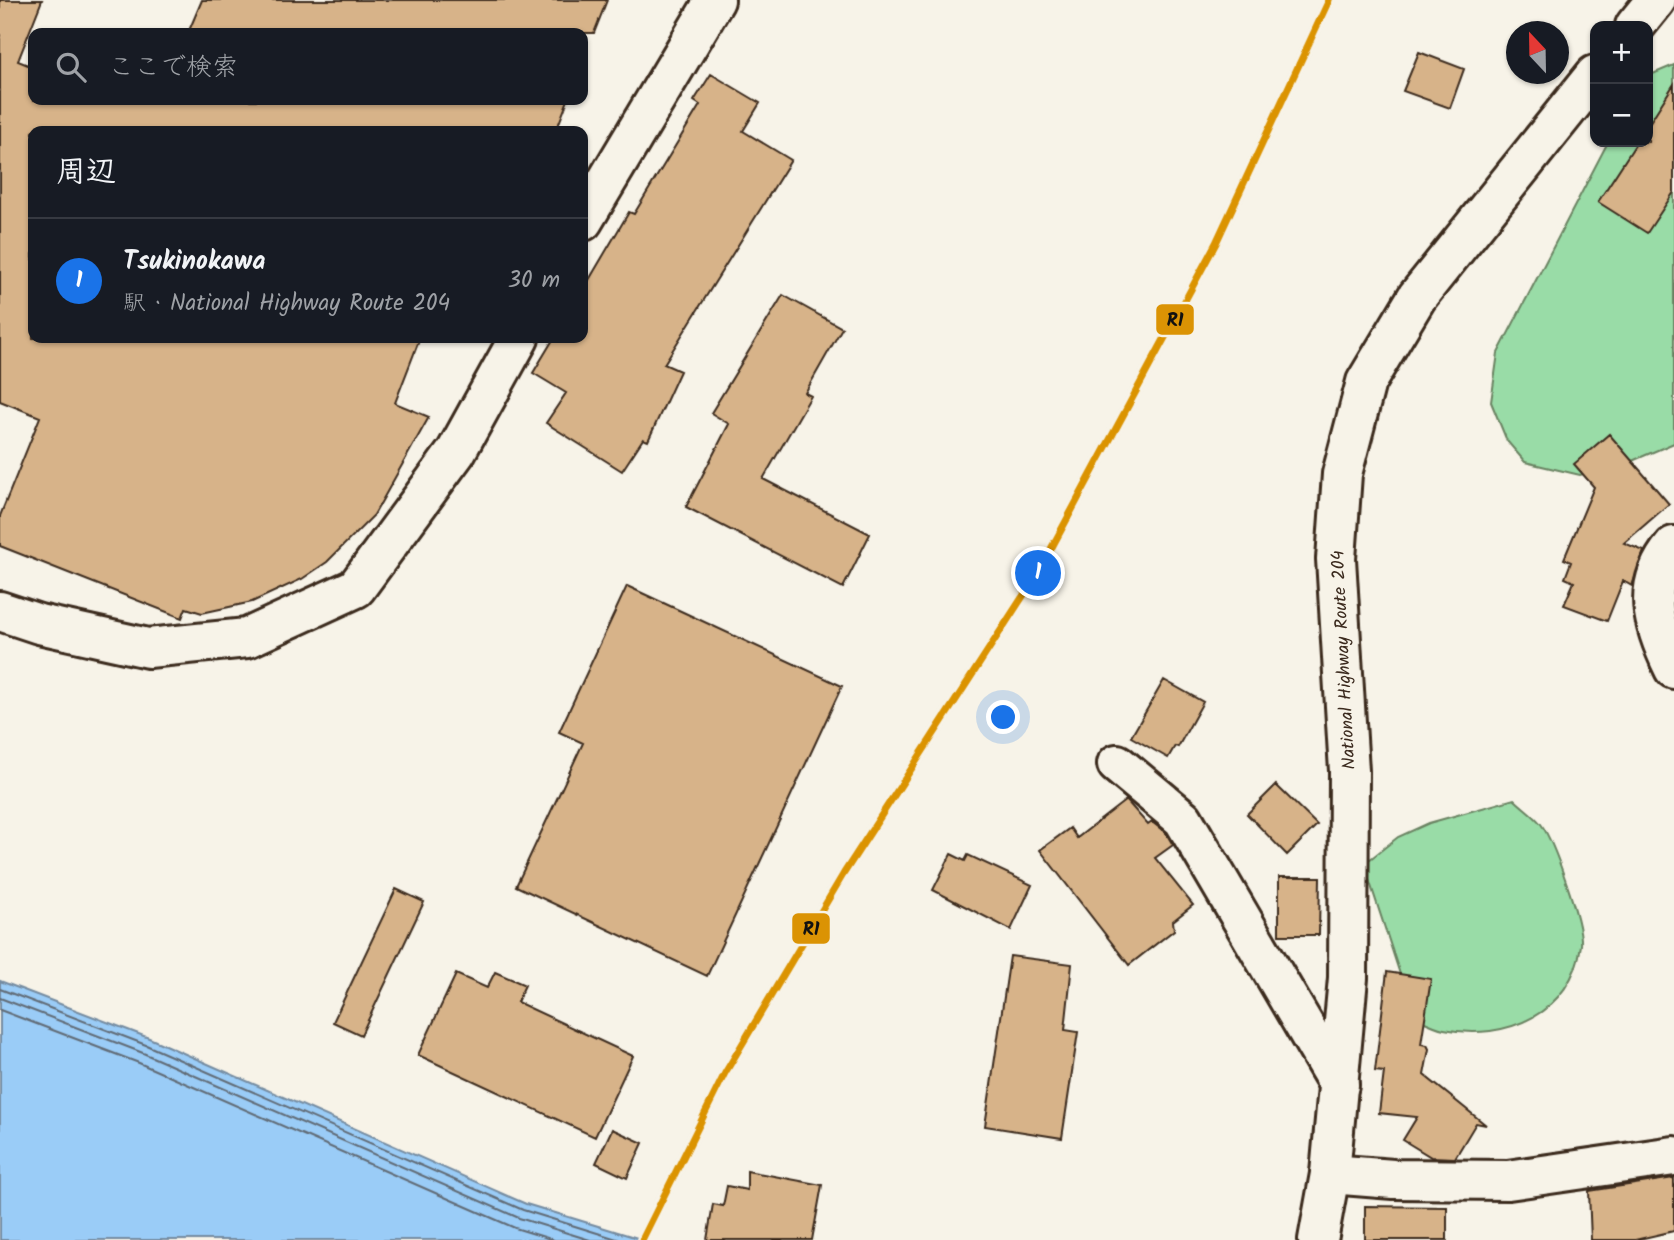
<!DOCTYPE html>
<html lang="ja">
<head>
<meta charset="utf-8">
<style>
	:root { --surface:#171b24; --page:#242831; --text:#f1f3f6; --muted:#9ea1a6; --line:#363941; --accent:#1a73e8 }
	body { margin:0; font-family:Kalam,"Klee One",sans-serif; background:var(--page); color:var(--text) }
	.controls { position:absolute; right:21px; top:21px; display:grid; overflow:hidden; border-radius:14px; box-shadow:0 2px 5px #0004 }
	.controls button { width:63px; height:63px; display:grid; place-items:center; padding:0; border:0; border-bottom:2px solid var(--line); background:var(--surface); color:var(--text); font:35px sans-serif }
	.compass { position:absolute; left:1506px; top:21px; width:63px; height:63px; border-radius:50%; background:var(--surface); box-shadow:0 2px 5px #0004; rotate:338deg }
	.you { position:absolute; left:1004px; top:718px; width:24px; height:24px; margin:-18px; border:5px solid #fff; border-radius:50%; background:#1a73e8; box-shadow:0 0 0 10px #1a73e833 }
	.badge { display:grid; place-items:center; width:46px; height:46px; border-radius:50%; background:var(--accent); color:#fff; font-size:23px; font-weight:700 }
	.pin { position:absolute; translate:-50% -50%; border:4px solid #fff; box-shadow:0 2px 7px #0006 }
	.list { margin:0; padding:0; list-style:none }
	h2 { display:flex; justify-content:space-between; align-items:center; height:91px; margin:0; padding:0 28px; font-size:30px }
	h2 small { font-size:23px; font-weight:400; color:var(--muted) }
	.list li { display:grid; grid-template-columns:46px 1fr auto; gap:21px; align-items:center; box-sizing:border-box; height:126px; padding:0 28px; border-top:2px solid var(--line) }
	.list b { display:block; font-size:26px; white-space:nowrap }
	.list p { margin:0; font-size:23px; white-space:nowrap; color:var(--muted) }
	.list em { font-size:23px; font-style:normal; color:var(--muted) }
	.icon { flex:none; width:38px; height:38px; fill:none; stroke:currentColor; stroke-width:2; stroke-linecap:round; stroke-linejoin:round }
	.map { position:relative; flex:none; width:1674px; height:1240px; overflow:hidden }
	.search { position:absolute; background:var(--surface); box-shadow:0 2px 5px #0004; left:28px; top:28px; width:560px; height:77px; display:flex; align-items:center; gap:18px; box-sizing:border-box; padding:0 24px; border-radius:14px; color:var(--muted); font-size:26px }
	.panel { position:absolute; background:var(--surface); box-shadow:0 2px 5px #0004; left:28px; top:126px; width:560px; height:217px; border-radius:14px }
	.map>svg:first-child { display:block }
	.green { fill:#99dca7; stroke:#6a8362; stroke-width:2 }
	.water { fill:#9accf7; stroke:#748ba0; stroke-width:2 }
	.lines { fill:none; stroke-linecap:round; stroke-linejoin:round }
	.shore { stroke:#616b75; stroke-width:2 }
	.building { fill:#d7b389; stroke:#3b2a1e; stroke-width:2 }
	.minor-casing { stroke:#3b2a1e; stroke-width:44 }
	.tertiary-casing { stroke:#3b2a1e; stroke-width:44 }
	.trunk-casing { stroke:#3b2a1e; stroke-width:44 }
	.minor { stroke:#f7f3e8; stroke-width:38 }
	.tertiary { stroke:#f7f3e8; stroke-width:38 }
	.trunk { stroke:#f7f3e8; stroke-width:38 }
	.rail-1-casing { stroke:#f7f3e8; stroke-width:12 }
	.rail-1 { stroke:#db9304; stroke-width:7 }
	.labels { text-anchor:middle; stroke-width:6; stroke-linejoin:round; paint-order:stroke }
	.street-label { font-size:18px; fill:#3b2a1e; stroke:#f7f3e8 }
	.line-badge { stroke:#f7f3e8; stroke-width:2.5 }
	.pale-badge-label { font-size:19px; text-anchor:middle; font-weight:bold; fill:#111 }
</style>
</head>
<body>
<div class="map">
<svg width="1674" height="1240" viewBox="0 0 1674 1240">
	<rect width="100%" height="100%" fill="#f7f3e8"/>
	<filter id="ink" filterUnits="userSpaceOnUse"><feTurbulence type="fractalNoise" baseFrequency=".0143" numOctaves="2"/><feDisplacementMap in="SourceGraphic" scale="14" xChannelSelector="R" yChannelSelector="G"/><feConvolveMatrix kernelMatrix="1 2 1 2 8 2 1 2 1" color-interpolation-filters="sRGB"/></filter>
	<g filter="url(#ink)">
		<path class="green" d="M 1674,65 L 1674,443 L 1632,461 L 1580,475 L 1525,462 L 1507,441 L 1491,402 L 1498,353 L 1608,142 L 1648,142 L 1648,76 Z
			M 1514,799 C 1522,807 1534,815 1541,824 C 1554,842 1583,924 1581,945 C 1572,1013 1506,1042 1444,1029 C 1434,1027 1423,1021 1414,1017 L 1364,864 L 1398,837 L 1429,823 Z"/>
		<path class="water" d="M 0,981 L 149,1038 L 526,1204 L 644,1240 L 0,1240 Z"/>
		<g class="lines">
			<path class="shore" d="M 0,989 L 146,1045 L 523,1210 L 620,1240
				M 0,998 L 143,1053 L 519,1218 L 590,1240
				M 0,1010 L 139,1063 L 515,1228 L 554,1240"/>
		</g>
		<path class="building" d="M 0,0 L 42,0 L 18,61 L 33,67 L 33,100 L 568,100 L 556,131 L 33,131 L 33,338 L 420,338 L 395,403 L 429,417 L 374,515 L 327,562 L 302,579 L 252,602 L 202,613 L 186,608 L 182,618 L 0,546 L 0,516 L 40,417 L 0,401 Z
			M 202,0 L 607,0 L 594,33 L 188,33 Z
			M 1419,52 L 1464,69 L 1450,108 L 1403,91 Z
			M 711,74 L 760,103 L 743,131 L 791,160 L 664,364 L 680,371 L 648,441 L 643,439 L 622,471 L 546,423 L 566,393 L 533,373 L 554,338 L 583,338 L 583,290 L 629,212 L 634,214 L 700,105 L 694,101 Z
			M 1674,84 L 1674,192 L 1647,233 L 1598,202 L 1637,142 L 1648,142 L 1648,125 Z
			M 783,295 L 842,328 L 805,393 L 811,396 L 763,479 L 870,534 L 843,588 L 686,507 L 729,424 L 711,413 Z
			M 1609,434 L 1669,504 L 1624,543 L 1644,551 L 1632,586 L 1623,581 L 1607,621 L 1564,605 L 1574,582 L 1565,578 L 1571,562 L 1564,559 L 1594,487 L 1574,464 Z
			M 627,586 L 842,686 L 707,976 L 516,886 L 583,743 L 559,732 Z
			M 1164,680 L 1203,702 L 1178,747 L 1175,746 L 1168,758 L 1131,737 Z
			M 1276,785 L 1317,825 L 1287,855 L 1247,814 Z
			M 1126,800 L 1148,825 L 1152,822 L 1166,833 L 1173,845 L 1155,858 L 1193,905 L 1173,921 L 1174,930 L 1129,965 L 1040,850 L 1070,828 L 1077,838 Z
			M 951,854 L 965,861 L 968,855 L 1032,885 L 1011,930 L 933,890 Z
			M 1279,877 L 1320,877 L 1319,935 L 1279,935 Z
			M 396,889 L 424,902 L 361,1035 L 333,1022 Z
			M 1010,956 L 1072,964 L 1065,1030 L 1078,1032 L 1062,1138 L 985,1126 Z
			M 495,972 L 525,985 L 517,1002 L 633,1056 L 595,1137 L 418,1055 L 456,974 L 487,988 Z
			M 1387,972 L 1431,979 L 1421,1044 L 1427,1045 L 1429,1049 L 1424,1075 L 1486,1125 L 1476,1123 L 1455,1158 L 1431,1157 L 1403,1140 L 1417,1117 L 1379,1113 L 1384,1072 L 1375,1071 Z
			M 612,1129 L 643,1143 L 627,1178 L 596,1163 Z
			M 747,1171 L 822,1185 L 812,1240 L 707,1240 L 713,1204 L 723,1206 L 727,1186 L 747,1190 Z
			M 1674,1178 L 1674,1231 L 1635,1240 L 1591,1240 L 1589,1191 Z
			M 1365,1206 L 1447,1207 L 1447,1240 L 1365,1240 Z"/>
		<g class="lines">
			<g class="minor-casing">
				<path id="minor" d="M 1674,546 C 1640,586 1653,626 1674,669
					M 1117,764 L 1183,819 L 1339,1085
					M 1330,1174 L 1393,1179 L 1508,1180 L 1674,1156"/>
			</g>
			<g class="tertiary-casing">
				<path id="tertiary" d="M 583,221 L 715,0
					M 0,611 L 39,624 L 148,648 L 247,638 L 356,588 L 456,452 L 519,338"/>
			</g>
			<g class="trunk-casing">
				<path id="trunk" d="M 1635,26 L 1656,0
					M 1318,1240 L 1330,1174 L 1348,978 L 1349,771 L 1336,559 L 1342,474 L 1366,382 L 1417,297 L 1595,75"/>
			</g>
			<use href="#minor" class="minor"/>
			<use href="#tertiary" class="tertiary"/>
			<use href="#trunk" class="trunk"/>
			<g class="rail-1-casing">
				<path id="rail-1" d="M 642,1240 L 725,1073 L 844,873 L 1038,573 L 1216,243 L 1329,0"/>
			</g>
			<use href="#rail-1" class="rail-1"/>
		</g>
	</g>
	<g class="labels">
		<g class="street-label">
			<text transform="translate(1343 660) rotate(-93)" y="6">National Highway Route 204</text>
		</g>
	</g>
	<g class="line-badge">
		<rect x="1155" y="303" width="40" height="33" rx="7" fill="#db9304"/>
		<rect x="791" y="912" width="40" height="33" rx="7" fill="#db9304"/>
	</g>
	<g class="pale-badge-label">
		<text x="1175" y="326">R1</text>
		<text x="811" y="935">R1</text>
	</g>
</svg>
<div class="controls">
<button>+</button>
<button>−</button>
</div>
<svg class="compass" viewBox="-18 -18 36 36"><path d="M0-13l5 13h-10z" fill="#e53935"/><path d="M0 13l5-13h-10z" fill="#9ea1a6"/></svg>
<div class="you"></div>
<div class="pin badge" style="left:1038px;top:573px">1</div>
<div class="search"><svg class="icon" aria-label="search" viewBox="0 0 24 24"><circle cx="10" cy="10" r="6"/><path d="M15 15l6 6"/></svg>ここで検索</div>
<section class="panel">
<h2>周辺<small></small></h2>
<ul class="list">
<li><span class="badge">1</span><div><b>Tsukinokawa</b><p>駅 · National Highway Route 204</p></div><em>30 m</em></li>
</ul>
</section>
</div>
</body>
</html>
